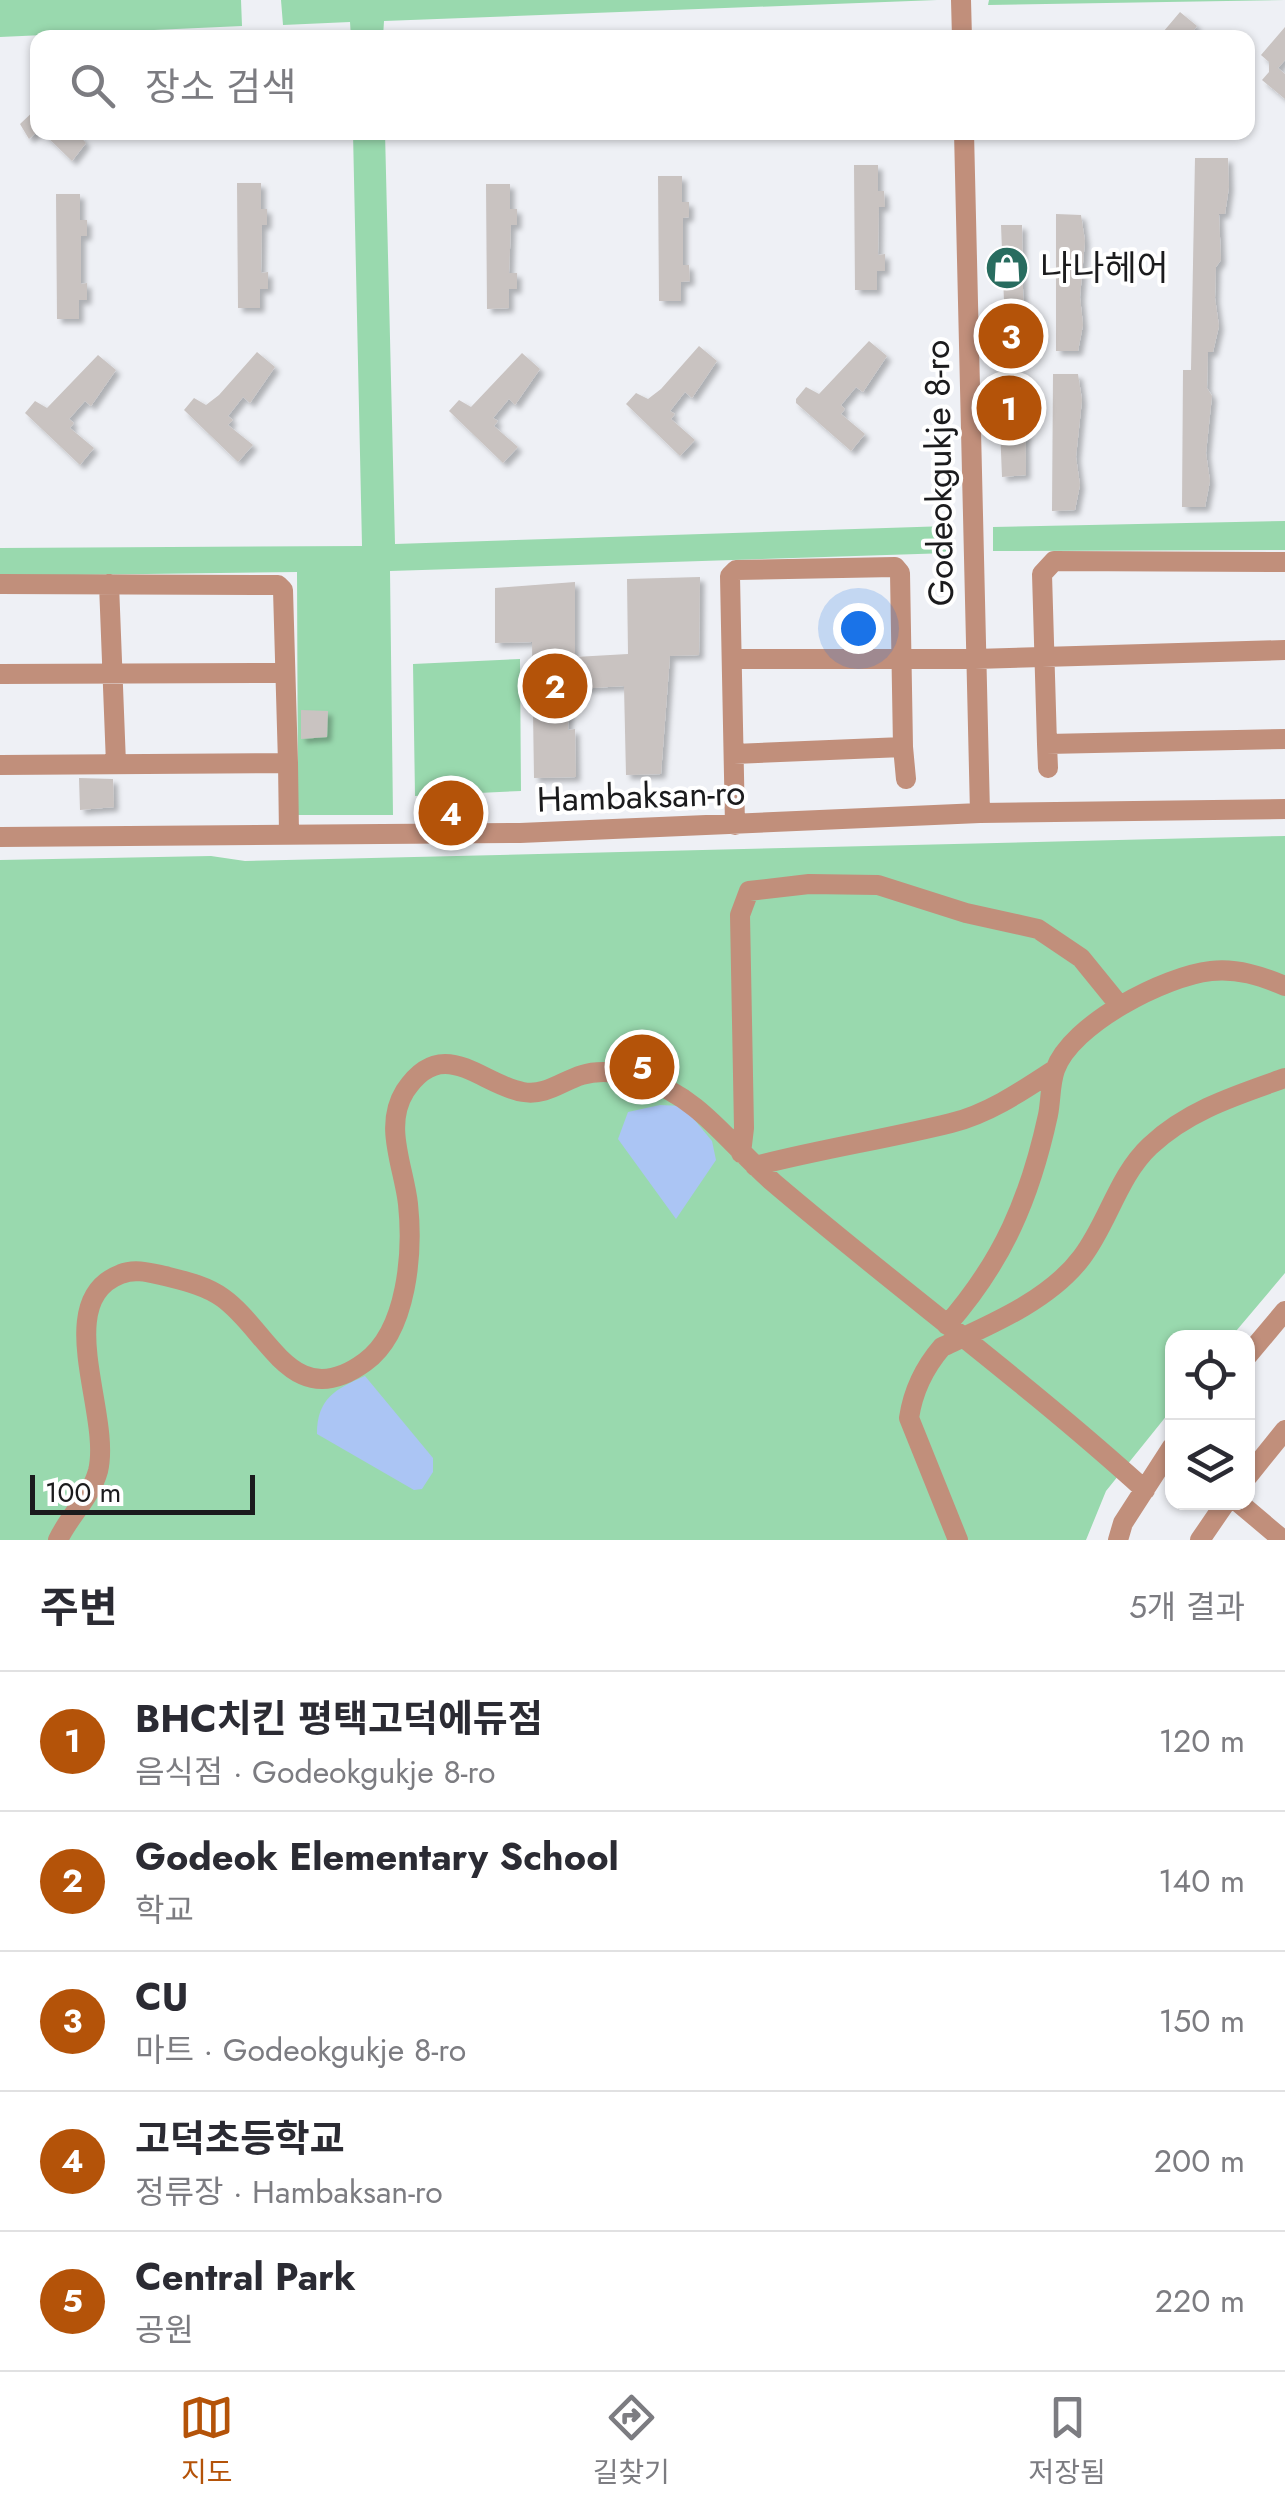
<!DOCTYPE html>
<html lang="ko">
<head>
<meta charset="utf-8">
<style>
	:root { --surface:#fff; --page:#f7f7f7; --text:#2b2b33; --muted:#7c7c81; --line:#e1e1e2; --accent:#b45309 }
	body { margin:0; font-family:Jost,"Noto Sans KR",sans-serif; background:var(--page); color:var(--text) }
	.controls { position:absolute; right:30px; bottom:30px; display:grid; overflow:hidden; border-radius:20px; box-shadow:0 2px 8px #0004 }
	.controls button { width:90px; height:90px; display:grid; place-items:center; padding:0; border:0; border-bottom:2px solid var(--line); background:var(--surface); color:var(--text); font:50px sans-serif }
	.scale { position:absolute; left:30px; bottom:25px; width:225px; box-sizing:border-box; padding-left:10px; border:5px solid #1b1b1d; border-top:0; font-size:28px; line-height:35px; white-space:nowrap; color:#1b1b1d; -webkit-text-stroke:8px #fff; paint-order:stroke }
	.you { position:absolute; left:858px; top:628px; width:35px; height:35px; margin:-25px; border:8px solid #fff; border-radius:50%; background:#1a73e8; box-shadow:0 0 0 15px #1a73e833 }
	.badge { display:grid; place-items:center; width:65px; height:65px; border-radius:50%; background:var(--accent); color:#fff; font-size:32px; font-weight:700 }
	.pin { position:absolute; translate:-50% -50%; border:5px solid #fff; box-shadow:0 2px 10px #0006 }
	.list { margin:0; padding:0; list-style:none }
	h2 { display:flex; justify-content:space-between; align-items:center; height:130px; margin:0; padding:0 40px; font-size:42px }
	h2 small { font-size:32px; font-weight:400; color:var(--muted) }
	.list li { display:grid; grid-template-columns:65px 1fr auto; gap:30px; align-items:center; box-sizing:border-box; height:140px; padding:0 40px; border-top:2px solid var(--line) }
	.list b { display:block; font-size:38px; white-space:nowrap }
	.list p { margin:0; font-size:32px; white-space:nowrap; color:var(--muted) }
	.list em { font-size:32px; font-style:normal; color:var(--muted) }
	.icon { flex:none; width:55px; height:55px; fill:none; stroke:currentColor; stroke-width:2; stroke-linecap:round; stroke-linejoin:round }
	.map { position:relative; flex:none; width:1285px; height:1540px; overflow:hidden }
	.search { position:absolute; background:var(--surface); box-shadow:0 2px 8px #0004; left:30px; right:30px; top:30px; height:110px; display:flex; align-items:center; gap:25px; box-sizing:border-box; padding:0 35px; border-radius:20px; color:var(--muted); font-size:38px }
	.sheet { height:830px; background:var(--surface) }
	nav { display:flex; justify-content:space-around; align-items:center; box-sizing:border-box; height:140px; border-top:2px solid var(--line); background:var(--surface); font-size:28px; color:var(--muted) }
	nav a { display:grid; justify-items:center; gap:5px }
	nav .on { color:var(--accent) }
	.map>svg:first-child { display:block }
	.green { fill:#99d9ae }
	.water { fill:#abc5f4 }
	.building { fill:#c9c3c1; filter:url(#shadow) }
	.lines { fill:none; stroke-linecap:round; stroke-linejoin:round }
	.minor { stroke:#c18f7b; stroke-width:20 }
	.labels { text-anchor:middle; stroke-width:8; stroke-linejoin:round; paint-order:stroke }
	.poi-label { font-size:35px; fill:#1b1b1d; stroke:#fff; text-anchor:start }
	.street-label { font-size:35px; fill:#1b1b1d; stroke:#fff }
</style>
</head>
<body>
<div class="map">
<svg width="1285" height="1540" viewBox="0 0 1285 1540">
	<defs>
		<filter id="shadow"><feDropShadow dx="4.5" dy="4.5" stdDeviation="2.5" flood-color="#0004"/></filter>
	</defs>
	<rect width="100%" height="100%" fill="#eef0f5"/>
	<path class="green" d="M 0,0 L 241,0 L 242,26 L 0,37 Z
		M 281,0 L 937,0 L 384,21 L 383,37 L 351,38 L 350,22 L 283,25 Z
		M 989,0 L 1285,0 L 988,5 Z
		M 385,132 L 395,544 L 948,526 L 949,553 L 390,571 L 393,815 L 298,815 L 297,572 L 0,576 L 0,548 L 362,546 L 353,133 Z
		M 1285,521 L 1285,550 L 993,551 L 993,527 Z
		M 520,659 L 521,791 L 415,796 L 413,664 Z
		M 1285,836 L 1285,1273 L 1231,1337 L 1172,1338 L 1172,1409 L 1106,1491 L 1086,1540 L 0,1540 L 0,860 L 211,856 L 245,861 Z"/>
	<path class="water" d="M 660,1105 L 683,1106 L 712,1141 L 716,1160 L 676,1219 L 618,1139 L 628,1112 Z
		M 365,1376 L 433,1458 L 433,1472 L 422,1489 L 414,1490 L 317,1434 C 317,1399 335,1389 365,1376 Z"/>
	<path class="building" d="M 1180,12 L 1197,26 L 1188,38 L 1158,38 Z
		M 1285,27 L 1285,60 L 1278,68 L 1285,74 L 1285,99 L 1262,80 L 1269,72 L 1269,62 L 1261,55 Z
		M 38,107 L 38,131 L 29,139 L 20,124 Z
		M 42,132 L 76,132 L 86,143 L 72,161 Z
		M 1195,158 L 1228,158 L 1229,187 L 1225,214 L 1219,214 L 1221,260 L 1216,267 L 1215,298 L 1219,326 L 1213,352 L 1208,352 L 1207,388 L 1212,396 L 1206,453 L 1210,481 L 1205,507 L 1182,507 L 1183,370 L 1191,370 Z
		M 854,165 L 878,165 L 878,191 L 884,191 L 885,207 L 879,207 L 878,255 L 885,254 L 885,271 L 877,271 L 877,290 L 855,290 Z
		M 658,176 L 682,176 L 682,202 L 689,202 L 689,217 L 683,218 L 683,265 L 689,265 L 690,281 L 681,282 L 681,301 L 659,301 Z
		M 237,183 L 261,183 L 261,209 L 267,209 L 267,225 L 262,225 L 261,273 L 268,272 L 268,289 L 260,289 L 260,308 L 238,308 Z
		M 486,184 L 510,184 L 510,209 L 517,209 L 517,225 L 511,225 L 509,273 L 517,273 L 517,289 L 509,289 L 509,308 L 487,309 Z
		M 56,194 L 80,194 L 80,220 L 87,220 L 87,236 L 81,236 L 81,284 L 87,283 L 87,300 L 79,300 L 79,319 L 57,319 Z
		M 1056,214 L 1081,215 L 1085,241 L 1080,297 L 1083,325 L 1078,351 L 1056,351 Z
		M 1001,225 L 1022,225 L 1024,352 L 1006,352 Z
		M 869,341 L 887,356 L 863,392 L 856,387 L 841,405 L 845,409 L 841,414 L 865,434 L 851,451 L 796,403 L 796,399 L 806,387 L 819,394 Z
		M 699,346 L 717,361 L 692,398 L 685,392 L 670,411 L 675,414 L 671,419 L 695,440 L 680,456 L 626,404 L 636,393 L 648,399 L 661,389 Z
		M 257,352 L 275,367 L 250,403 L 243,397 L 228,416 L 233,420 L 228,425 L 253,445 L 238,462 L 184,410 L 194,398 L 206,405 L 219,395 Z
		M 522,353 L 540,369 L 515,405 L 509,399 L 493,418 L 498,421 L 494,426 L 518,447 L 503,463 L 449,411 L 459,400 L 471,407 Z
		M 98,355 L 116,370 L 91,406 L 85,401 L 69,419 L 74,423 L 70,428 L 94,448 L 80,465 L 25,413 L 35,401 L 47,408 Z
		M 1006,373 L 1025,374 L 1026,475 L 1002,477 L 999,402 L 1006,402 Z
		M 1053,374 L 1078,374 L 1082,400 L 1076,457 L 1080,485 L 1075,510 L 1052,511 Z
		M 700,577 L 699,655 L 670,656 L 661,774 L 626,775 L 624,686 L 577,689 L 577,704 L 569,705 L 568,730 L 575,729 L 576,777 L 534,778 L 532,642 L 495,643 L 495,588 L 575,582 L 575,657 L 628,654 L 627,579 Z
		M 301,710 L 328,711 L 327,737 L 301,739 Z
		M 79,778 L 113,779 L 114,807 L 80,810 Z"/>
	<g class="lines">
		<path class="minor" d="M 961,0 L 962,38
			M 964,132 L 980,813
			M 1285,562 L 1054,561 L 1042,574 L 1047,744 L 1285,739
			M 0,584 L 278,585 L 283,590 L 288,763 L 0,765
			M 109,584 L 116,764
			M 732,659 L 975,659 L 1285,650
			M 0,674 L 285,673
			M 1047,744 L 1048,768
			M 903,747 L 906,779
			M 734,754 L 903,747 L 900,573 L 895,567 L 736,570 L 730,576 L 735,825
			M 288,763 L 289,834
			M 0,837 L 520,833 L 980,813 L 1285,809
			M 741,1153 L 744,1128 L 740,915 L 749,891 L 809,884 L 878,885 L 966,913 L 1038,929 L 1081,958 L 1120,1006
			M 755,1166 C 820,1149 887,1139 951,1123 C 988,1114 1022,1091 1054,1070
			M 947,1325 C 1003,1261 1030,1198 1048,1115 C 1051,1100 1050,1084 1055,1070 C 1071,1024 1165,976 1211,971 C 1237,968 1261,976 1285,986
			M 1248,1355 L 1285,1311
			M 1248,1476 L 1285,1430
			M 1238,1502 L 1283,1540
			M 58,1540 C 69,1516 91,1497 98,1471 C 112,1414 50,1301 121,1274 C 135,1268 151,1273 165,1276 C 185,1281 207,1286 223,1298 C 269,1331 293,1415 365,1362 C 408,1331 413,1251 408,1204 C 404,1167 383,1126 405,1091 C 443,1033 481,1085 523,1092 C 546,1096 562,1081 582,1075 C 601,1069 625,1073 643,1079 C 700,1097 730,1145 774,1183 C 896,1287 1026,1382 1145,1490
			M 958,1540 L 909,1418 C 913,1391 924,1368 942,1347 C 990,1325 1050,1300 1082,1257 C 1108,1223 1118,1176 1150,1146 C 1188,1110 1237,1095 1285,1078
			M 1118,1540 L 1123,1523 L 1172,1447
			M 1200,1540 L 1226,1502"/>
	</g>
	<defs>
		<g id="shop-disc" transform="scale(2.25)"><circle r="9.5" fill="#286c5f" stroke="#fff"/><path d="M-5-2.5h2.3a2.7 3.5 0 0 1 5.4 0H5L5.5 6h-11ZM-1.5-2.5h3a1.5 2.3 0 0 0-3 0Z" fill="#fff"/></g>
	</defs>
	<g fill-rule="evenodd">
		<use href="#shop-disc" x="1007" y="268"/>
	</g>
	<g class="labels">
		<g class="poi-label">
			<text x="1040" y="280">나나헤어</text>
		</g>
		<g class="street-label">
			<text transform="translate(939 473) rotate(-91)" y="12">Godeokgukje 8-ro</text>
			<text transform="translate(641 796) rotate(-2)" y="12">Hambaksan-ro</text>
		</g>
	</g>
</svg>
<div class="controls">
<button><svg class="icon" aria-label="locate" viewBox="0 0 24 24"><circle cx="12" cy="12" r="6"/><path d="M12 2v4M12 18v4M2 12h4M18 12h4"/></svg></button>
<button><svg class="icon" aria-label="layers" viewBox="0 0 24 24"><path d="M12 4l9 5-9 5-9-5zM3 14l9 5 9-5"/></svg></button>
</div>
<div class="scale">100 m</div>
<div class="you"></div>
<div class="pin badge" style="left:1009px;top:408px">1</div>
<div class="pin badge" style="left:555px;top:686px">2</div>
<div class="pin badge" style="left:1011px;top:336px">3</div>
<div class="pin badge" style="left:451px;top:813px">4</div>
<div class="pin badge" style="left:642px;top:1067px">5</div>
<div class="search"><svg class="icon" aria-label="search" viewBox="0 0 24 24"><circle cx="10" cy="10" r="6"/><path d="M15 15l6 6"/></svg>장소 검색</div>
</div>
<section class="sheet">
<h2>주변<small>5개 결과</small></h2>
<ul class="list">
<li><span class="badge">1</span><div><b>BHC치킨 평택고덕에듀점</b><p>음식점 · Godeokgukje 8-ro</p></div><em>120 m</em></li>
<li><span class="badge">2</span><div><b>Godeok Elementary School</b><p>학교</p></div><em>140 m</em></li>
<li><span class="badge">3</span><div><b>CU</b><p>마트 · Godeokgukje 8-ro</p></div><em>150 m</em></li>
<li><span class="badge">4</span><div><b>고덕초등학교</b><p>정류장 · Hambaksan-ro</p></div><em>200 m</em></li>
<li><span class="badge">5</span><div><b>Central Park</b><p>공원</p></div><em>220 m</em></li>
</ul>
</section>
<nav>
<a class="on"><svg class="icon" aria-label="map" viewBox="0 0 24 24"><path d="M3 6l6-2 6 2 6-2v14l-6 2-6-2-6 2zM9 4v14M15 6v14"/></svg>지도</a>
<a><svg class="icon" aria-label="directions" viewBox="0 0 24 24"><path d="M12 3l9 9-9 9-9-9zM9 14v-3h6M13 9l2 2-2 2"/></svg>길찾기</a>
<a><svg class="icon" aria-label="saved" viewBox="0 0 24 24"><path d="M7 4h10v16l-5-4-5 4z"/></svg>저장됨</a>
</nav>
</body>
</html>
